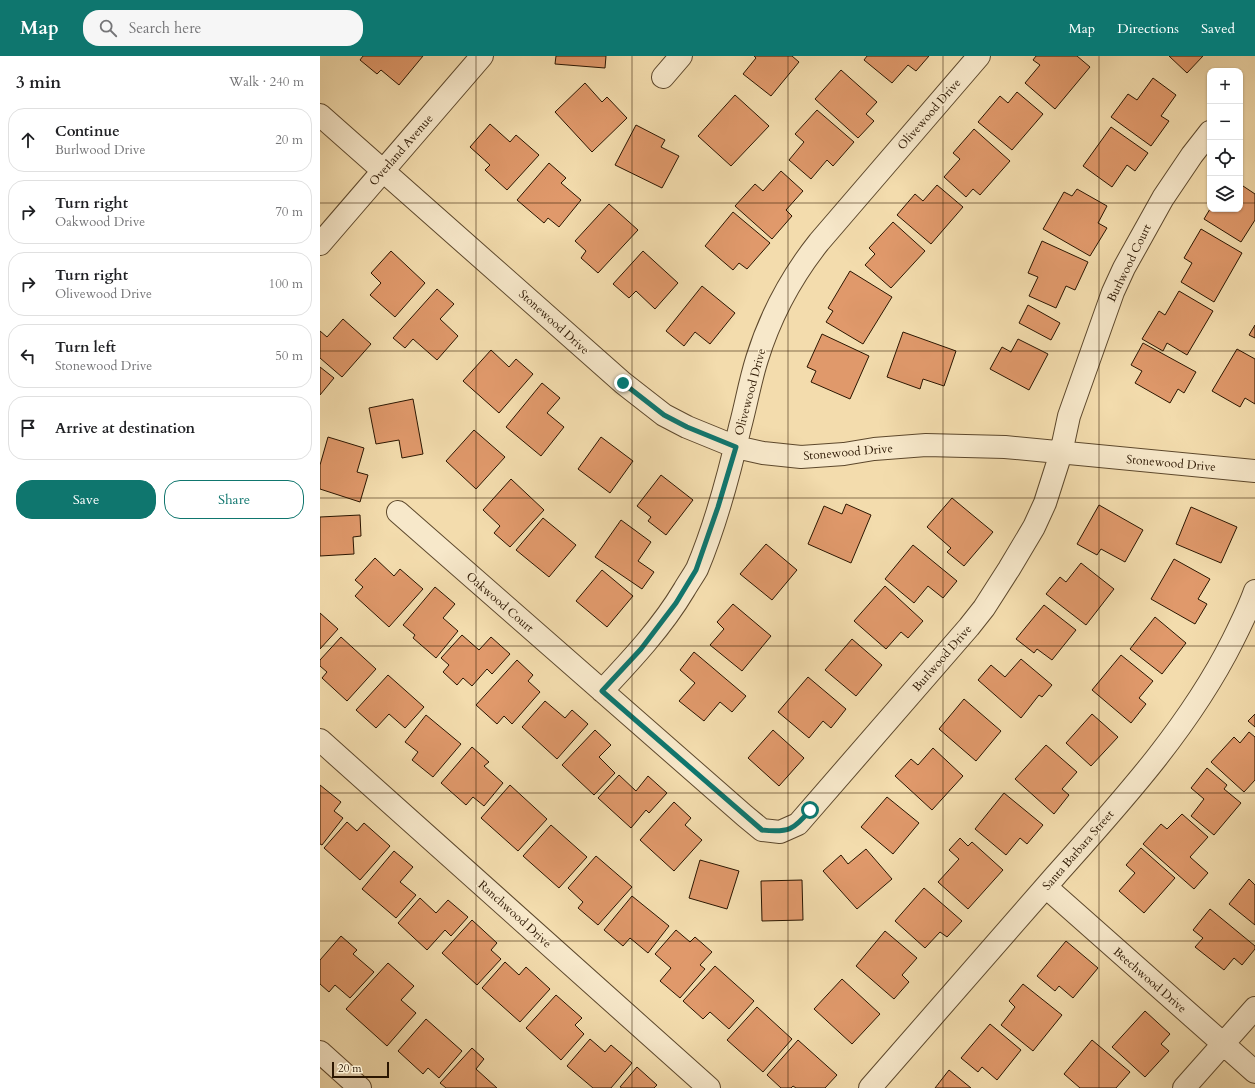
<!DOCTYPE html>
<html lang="en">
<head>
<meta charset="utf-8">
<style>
	:root { --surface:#fff; --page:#f6f6f6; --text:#202124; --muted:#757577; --line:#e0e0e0; --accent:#0f766e }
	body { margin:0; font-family:Cardo,serif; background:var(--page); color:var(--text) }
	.controls { position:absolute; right:12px; top:12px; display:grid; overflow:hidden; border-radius:8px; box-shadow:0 1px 3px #0004 }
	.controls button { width:36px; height:36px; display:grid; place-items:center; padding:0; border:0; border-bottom:1px solid var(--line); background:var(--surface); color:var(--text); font:20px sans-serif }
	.scale { position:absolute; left:12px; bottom:10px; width:57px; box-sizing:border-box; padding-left:4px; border:2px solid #2b1601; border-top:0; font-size:11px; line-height:14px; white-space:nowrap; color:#2b1601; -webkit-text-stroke:3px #f7e8ca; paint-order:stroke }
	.stop { position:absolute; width:12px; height:12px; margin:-9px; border:3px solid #0f766e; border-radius:50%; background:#fff }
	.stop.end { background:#0f766e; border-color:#fff; box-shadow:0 1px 4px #0008 }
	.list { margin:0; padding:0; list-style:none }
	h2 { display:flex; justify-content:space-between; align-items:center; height:52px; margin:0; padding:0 16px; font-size:17px }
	h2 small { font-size:13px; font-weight:400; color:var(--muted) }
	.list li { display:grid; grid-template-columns:26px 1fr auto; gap:12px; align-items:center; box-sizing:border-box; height:64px; margin:0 8px 8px; padding:0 8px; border:1px solid var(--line); border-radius:16px }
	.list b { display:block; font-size:15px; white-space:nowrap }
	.list p { margin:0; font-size:13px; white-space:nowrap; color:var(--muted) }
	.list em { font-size:13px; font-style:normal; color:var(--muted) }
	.actions { display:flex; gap:8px; padding:12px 16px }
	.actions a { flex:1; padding:9px 0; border:1px solid var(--accent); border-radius:16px; text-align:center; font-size:14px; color:var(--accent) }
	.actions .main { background:var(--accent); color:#fff }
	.icon { flex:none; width:22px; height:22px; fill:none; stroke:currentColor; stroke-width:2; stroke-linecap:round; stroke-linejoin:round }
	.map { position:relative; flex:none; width:935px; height:1032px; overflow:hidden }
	header { display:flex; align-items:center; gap:24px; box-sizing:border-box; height:56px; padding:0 20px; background:var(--accent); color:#fff }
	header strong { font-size:19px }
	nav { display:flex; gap:22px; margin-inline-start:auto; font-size:14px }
	.search { width:280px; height:36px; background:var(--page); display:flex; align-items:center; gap:10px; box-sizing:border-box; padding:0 14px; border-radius:16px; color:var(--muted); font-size:15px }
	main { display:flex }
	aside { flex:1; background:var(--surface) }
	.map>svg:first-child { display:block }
	.building { fill:#e0996b; stroke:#2b1601 }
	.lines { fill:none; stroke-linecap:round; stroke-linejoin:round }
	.minor-casing { stroke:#5d482c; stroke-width:24 }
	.minor { stroke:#f7e8ca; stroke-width:22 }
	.route { stroke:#0f766e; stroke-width:5 }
	.grid { fill:none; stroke:#2b1601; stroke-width:1; stroke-opacity:0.55 }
	.labels { text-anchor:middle; stroke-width:3; stroke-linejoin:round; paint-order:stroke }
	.street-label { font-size:12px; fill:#2b1601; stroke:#f7e8ca }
</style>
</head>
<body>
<header>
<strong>Map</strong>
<div class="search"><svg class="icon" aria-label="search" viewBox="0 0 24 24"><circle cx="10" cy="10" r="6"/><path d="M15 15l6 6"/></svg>Search here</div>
<nav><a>Map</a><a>Directions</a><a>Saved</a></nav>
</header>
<main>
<aside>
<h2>3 min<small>Walk · 240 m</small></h2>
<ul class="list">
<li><svg class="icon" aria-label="ahead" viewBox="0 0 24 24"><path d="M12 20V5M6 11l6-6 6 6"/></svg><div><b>Continue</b><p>Burlwood Drive</p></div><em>20 m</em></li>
<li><svg class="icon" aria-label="right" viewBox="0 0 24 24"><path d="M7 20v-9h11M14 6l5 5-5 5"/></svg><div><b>Turn right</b><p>Oakwood Drive</p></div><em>70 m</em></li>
<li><svg class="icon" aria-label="right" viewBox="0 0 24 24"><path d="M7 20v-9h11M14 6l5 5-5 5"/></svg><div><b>Turn right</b><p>Olivewood Drive</p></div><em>100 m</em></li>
<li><svg class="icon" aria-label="left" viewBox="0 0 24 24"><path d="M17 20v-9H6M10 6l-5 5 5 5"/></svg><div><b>Turn left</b><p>Stonewood Drive</p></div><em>50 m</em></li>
<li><svg class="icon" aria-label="arrive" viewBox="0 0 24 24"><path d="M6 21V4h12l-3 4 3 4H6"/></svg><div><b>Arrive at destination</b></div></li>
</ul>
<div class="actions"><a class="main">Save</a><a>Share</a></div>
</aside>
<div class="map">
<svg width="935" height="1032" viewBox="0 0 935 1032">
	<rect width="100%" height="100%" fill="#f3dcad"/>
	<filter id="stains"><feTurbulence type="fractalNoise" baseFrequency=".005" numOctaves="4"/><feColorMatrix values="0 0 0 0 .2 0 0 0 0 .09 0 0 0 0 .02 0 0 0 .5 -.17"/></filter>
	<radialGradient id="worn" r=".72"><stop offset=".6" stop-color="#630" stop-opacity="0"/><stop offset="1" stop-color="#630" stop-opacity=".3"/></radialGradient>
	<path class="building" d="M 43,0 L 103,0 L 79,29 L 61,14 L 57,18 L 40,4 Z
		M 236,0 L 286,0 L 285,12 L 235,8 Z
		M 434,0 L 472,0 L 479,6 L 451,40 L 423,18 L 436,2 Z
		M 547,0 L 609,0 L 596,15 L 588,9 L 572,27 L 544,4 Z
		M 716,0 L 757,0 L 770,11 L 735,53 L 705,27 L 720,9 L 713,4 Z
		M 849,0 L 883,0 L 867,17 Z
		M 521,14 L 557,46 L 546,58 L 554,65 L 538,82 L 495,43 Z
		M 833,22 L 856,39 L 841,60 L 849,65 L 831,90 L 791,61 L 808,38 L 817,44 Z
		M 265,27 L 282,46 L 287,41 L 307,62 L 272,96 L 235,56 Z
		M 697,36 L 723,58 L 692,94 L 658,66 L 680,40 L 688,47 Z
		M 415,39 L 449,70 L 411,110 L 378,80 Z
		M 497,54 L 534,86 L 513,110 L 507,104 L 491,123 L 469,104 L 484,86 L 475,78 Z
		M 170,68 L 190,86 L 196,79 L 219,99 L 187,134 L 165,114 L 170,109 L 150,91 Z
		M 316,69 L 345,84 L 341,91 L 359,100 L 342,132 L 295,109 Z
		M 791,71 L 828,97 L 815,115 L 807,109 L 792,131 L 763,110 Z
		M 654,73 L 690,105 L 660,139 L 653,133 L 646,141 L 624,121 L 640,103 L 633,97 Z
		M 229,107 L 246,122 L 241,127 L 261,144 L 239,171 L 228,162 L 224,167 L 197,144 Z
		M 461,115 L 483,135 L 466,154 L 472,160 L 452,183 L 415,150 L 435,128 L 443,135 Z
		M 920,128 L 935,138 L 935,164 L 921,186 L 884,163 L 890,153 L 920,153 Z
		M 617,129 L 643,151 L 611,188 L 577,159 L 595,138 L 603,145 Z
		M 757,133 L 787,150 L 778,167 L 787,172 L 770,200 L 723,173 L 744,136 L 752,140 Z
		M 289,148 L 318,174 L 278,217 L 261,202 L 266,195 L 255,185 Z
		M 413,156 L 450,187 L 427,213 L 419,207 L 413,214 L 385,190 Z
		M 573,166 L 605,195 L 571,232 L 545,209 L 555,198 L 549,192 Z
		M 881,173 L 922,197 L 894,246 L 861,226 L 872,207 L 864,202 Z
		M 722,185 L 768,206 L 755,234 L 746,230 L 736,252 L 709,240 L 718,221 L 708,217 Z
		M 71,195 L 105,227 L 75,261 L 50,239 L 61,227 L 51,217 Z
		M 323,195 L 358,227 L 335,253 L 316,235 L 309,242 L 293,228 Z
		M 530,215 L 572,241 L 543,288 L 506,266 L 513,255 L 508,252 Z
		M 382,230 L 415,257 L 390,288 L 375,276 L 364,290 L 346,275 Z
		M 117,233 L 134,248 L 120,263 L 138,280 L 117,304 L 93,283 L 85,292 L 73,282 Z
		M 859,235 L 893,255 L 867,299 L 847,287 L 843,295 L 822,283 L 839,255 L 845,259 Z
		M 708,249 L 740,267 L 731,284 L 699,267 Z
		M 23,263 L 51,288 L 22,321 L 0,302 L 0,275 L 7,281 Z
		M 935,269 L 935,282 L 929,279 Z
		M 583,276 L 636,295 L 624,330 L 603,323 L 600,333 L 567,321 Z
		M 502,278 L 549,300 L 530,343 L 491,326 L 496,315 L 487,311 Z
		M 698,283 L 728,298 L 709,334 L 670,313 L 682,291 L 691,296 Z
		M 823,287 L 876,316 L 864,337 L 858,333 L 850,347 L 815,327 L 822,315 L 811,309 Z
		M 917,293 L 935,303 L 935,348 L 925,342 L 920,351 L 892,335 Z
		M 171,294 L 189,311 L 196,303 L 213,318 L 179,357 L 143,325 Z
		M 0,311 L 14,322 L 0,339 Z
		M 222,327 L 240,342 L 227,357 L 244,371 L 221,400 L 186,371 Z
		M 93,343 L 103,398 L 82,402 L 79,384 L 56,388 L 49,352 Z
		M 154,374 L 185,401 L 156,433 L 126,405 Z
		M 8,381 L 44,392 L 37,416 L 48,419 L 40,446 L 0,433 L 0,409 Z
		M 281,381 L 313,405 L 290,437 L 258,413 Z
		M 341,419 L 373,444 L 346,479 L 328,465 L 331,461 L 317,450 Z
		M 191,423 L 224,454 L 190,491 L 174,477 L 180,470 L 163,454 Z
		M 632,442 L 673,476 L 644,510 L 627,496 L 631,492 L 607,471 Z
		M 526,448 L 551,459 L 531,507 L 488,488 L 504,450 L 522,458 Z
		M 779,449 L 823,474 L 805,506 L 781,493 L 777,499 L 757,488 Z
		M 871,451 L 917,471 L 901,507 L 856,488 Z
		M 40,459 L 41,480 L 33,481 L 34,498 L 0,500 L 0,461 Z
		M 223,462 L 256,489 L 229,521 L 196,494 Z
		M 301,464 L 331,486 L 318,505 L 334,516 L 322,533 L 275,501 Z
		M 446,488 L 477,514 L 452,544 L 420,518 Z
		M 593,489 L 637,525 L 623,542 L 608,530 L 594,547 L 565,523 Z
		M 55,502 L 74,520 L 80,513 L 103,533 L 69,571 L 35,540 L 43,531 L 35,524 Z
		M 854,503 L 890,523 L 878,543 L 887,548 L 875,568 L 831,543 Z
		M 761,507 L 794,533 L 766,569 L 726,538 L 740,521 L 746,526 Z
		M 282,514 L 313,540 L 287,571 L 256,545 Z
		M 565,530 L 603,565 L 588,582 L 581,576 L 566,593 L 534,565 Z
		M 115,531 L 135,548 L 123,562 L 138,575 L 116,602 L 93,582 L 95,579 L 83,569 Z
		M 413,548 L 451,580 L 422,615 L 390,589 L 404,573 L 397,566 Z
		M 724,549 L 756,574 L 732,604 L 717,593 L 714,597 L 696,583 Z
		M 0,557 L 18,573 L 0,593 Z
		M 835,561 L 866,587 L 842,618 L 810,593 Z
		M 142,579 L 159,594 L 171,581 L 190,598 L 172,618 L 167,613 L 152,630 L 143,622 L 137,629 L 123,616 L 129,609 L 121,602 Z
		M 21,581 L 56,613 L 27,645 L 2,622 L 7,616 L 0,610 L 0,604 Z
		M 532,583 L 562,609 L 536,640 L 505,614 Z
		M 374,596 L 426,640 L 412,656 L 400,646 L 384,665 L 359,645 L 375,627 L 360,614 Z
		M 801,599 L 833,625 L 819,642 L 826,648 L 811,667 L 772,634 Z
		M 701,603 L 732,629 L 722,641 L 719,639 L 701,662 L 658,624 L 671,609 L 685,621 Z
		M 197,604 L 213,619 L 208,625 L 220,636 L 192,668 L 184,660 L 177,668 L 156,649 Z
		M 68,619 L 104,651 L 85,672 L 69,658 L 56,672 L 36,654 Z
		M 488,621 L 526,653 L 511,672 L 503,665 L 489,682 L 458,656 Z
		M 644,643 L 681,675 L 656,705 L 619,673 Z
		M 225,645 L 245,662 L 252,654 L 268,668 L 237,703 L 202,671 Z
		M 772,658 L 798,681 L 771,710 L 746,687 Z
		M 935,658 L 935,671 L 928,665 Z
		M 106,659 L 141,688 L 113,721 L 92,704 L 98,696 L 85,686 Z
		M 275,674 L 291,689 L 279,701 L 295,717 L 274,739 L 242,709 Z
		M 453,674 L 484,702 L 459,730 L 428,702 Z
		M 929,676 L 935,681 L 935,724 L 924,736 L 891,706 L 914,681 L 920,687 Z
		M 726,689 L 757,716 L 742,733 L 749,739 L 734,758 L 695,723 Z
		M 152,691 L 169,706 L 164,710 L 183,727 L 164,750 L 153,741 L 146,749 L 121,727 Z
		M 613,692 L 643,720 L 612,754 L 575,720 L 591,703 L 598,709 Z
		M 887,712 L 907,729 L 904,733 L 921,747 L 894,779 L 871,760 L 884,743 L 871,732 Z
		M 299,719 L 316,735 L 328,720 L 347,737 L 329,757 L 326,754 L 311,772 L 278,742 Z
		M 0,729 L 21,746 L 14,755 L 23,762 L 2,789 L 0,788 Z
		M 190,729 L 227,763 L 198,795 L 161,762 Z
		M 684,737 L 723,769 L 707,788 L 700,782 L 686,799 L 655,773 Z
		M 567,741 L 599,767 L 573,798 L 541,771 Z
		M 354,746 L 371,762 L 365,769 L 382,784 L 354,815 L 320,784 Z
		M 862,758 L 888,781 L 870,801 L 888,817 L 874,833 L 823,788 L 841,768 L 847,773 Z
		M 27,766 L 37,775 L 44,767 L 70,790 L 40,824 L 4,792 Z
		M 231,769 L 267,801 L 239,832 L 203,800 Z
		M 640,782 L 648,790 L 652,786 L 683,814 L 648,853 L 618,826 L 639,803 L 629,794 Z
		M 821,792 L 855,822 L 824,857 L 799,835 L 815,817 L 806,809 Z
		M 546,793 L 572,823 L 537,853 L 503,815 L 521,799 L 528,808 Z
		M 74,795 L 93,811 L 80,826 L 96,839 L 76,862 L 42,833 Z
		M 276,800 L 312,831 L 278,869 L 258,852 L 263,846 L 248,832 Z
		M 380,804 L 419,815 L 407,853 L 369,842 Z
		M 929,823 L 935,829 L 935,869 L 909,848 Z
		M 482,824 L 483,864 L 442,865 L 441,825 Z
		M 604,832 L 642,865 L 627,881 L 620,876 L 605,892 L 575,865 Z
		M 312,840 L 349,870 L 328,897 L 310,882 L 303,890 L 284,874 Z
		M 100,842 L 116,857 L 128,844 L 148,861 L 131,880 L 125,874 L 107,894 L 78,867 Z
		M 890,853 L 935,890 L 935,893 L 922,909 L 914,902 L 904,914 L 875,891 L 883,882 L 873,874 Z
		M 152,864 L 177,887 L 171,894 L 181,903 L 157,929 L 122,897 Z
		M 356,874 L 370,886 L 375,881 L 392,896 L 380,909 L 385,913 L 360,942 L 340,925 L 351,912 L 335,898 Z
		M 565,875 L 597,902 L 582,919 L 589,926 L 574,943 L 536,910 Z
		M 21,880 L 37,894 L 33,898 L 54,916 L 30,942 L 15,929 L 9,936 L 0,928 L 0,904 Z
		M 746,885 L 778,912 L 753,942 L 739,930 L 735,935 L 717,920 Z
		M 185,906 L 199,919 L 206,911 L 230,933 L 200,966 L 162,932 Z
		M 68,907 L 94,930 L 81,944 L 96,957 L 67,990 L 26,953 Z
		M 395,910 L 434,945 L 409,973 L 390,956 L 383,963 L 363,945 Z
		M 522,923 L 560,958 L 532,988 L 494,953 Z
		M 703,928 L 742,959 L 713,995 L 681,969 L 695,951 L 689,945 Z
		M 236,939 L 262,962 L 255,969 L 264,978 L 241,1004 L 206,972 Z
		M 437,951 L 472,983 L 443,1016 L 407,984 Z
		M 825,955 L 850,978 L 841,988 L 849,995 L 825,1021 L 792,991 Z
		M 106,963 L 142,995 L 119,1022 L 108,1012 L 103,1018 L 78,995 Z
		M 670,968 L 701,994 L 677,1024 L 662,1011 L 658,1016 L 641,1002 Z
		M 270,983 L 285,996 L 291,989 L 312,1007 L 291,1032 L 273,1032 L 247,1010 Z
		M 478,984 L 517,1019 L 505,1032 L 476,1032 L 473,1030 L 471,1032 L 461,1032 L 447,1019 Z
		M 772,984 L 810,1016 L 796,1032 L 760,1032 L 744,1018 Z
		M 152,992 L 164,1003 L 156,1013 L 177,1032 L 126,1032 L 120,1027 Z
		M 317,1011 L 337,1029 L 334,1032 L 302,1032 L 300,1031 Z
		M 629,1014 L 651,1032 L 615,1032 Z"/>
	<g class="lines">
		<g class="minor-casing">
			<path id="minor" d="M 343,21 L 361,0
				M 0,59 L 303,327 L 344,359 L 367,371 L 416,391 L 443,397 L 481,401 L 524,398 L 554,393 L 606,389 L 685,391 L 935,415
				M 0,188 L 162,0
				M 78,456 L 425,760 L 442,774 L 460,776 L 478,768 L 649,571 L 664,552 L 689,513 L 714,471 L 725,447 L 741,397 L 749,360 L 793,236 L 804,212 L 843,142 L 872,99 L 890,76
				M 282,635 C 312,603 342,571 364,534 C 368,527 373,520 377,513 C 396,468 409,419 420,371 C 426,349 430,325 437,303 C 450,261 472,220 499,186 L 659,0
				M 0,684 L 389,1032
				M 726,831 L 935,1016
				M 0,996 L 40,1032
				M 550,1032 C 612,961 674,890 736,819 C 801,746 869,672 913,584 C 921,568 929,552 935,535
				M 864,1032 L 935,952"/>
		</g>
		<use href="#minor" class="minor"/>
	</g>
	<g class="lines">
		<path class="route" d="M 303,327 L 344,359 L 367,371 L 416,391 L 398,451 L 376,514 L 356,547 L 321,593 L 282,635 L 442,774 C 468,777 474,774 490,754"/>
	</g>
	<path class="grid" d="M 156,0 L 156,1032M 312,0 L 312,1032M 468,0 L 468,1032M 623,0 L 623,1032M 779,0 L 779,1032M 0,147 L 890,147M 920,147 L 935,147M 0,295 L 935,295M 0,442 L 935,442M 0,590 L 935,590M 0,737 L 935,737M 0,885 L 935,885"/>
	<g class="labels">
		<g class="street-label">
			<text transform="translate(609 58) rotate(-49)" y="4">Olivewood Drive</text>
			<text transform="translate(81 94) rotate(-49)" y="4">Overland Avenue</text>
			<text transform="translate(809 207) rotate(-64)" y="4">Burlwood Court</text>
			<text transform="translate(234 266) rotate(42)" y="4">Stonewood Drive</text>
			<text transform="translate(430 336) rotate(-75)" y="4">Olivewood Drive</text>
			<text transform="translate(528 396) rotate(-5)" y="4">Stonewood Drive</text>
			<text transform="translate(851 407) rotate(5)" y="4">Stonewood Drive</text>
			<text transform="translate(180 546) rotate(41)" y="4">Oakwood Court</text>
			<text transform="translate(622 602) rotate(-49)" y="4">Burlwood Drive</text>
			<text transform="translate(758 794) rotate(-49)" y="4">Santa Barbara Street</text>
			<text transform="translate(195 858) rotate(42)" y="4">Ranchwood Drive</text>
			<text transform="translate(830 924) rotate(41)" y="4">Beechwood Drive</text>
		</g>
	</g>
	<rect width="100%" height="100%" filter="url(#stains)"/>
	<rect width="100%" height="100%" fill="url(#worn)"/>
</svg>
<div class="controls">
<button>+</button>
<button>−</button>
<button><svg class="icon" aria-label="locate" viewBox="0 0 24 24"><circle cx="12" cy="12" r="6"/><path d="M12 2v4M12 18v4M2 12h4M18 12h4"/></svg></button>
<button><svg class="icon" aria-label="layers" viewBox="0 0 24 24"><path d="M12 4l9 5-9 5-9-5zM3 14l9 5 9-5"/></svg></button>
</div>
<div class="scale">20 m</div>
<div class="stop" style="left:490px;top:754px"></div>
<div class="stop end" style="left:303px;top:327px"></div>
</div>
</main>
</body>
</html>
